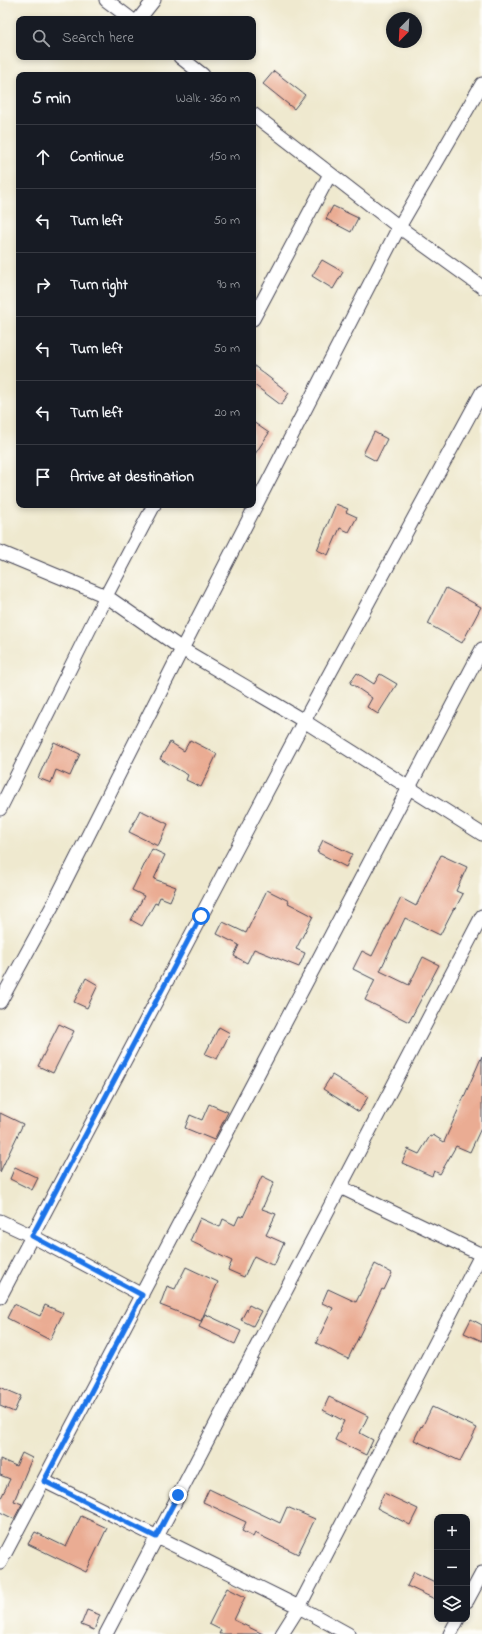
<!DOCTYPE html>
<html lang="en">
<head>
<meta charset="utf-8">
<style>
	:root { --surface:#171b24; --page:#20242c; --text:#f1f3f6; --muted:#9ea1a6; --line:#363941 }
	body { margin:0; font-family:"Indie Flower",sans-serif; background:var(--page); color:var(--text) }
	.controls { position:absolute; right:12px; bottom:12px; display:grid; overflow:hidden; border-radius:8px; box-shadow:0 2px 6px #0003 }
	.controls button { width:36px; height:36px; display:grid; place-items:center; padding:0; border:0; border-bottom:1px solid var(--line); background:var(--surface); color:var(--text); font:20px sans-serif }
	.compass { position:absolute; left:386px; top:12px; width:36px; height:36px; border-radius:50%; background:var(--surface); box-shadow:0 2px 6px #0003; rotate:204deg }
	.stop { position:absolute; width:12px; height:12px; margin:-9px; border:3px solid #1a73e8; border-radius:50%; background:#fff }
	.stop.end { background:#1a73e8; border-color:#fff; box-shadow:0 1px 4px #0008 }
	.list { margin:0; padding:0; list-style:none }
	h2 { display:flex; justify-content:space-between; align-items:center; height:52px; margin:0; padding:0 16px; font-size:17px }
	h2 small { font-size:13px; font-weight:400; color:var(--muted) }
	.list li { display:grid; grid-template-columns:26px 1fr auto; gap:12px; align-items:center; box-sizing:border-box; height:64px; padding:0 16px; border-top:1px solid var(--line) }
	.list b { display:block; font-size:15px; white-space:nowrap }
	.list em { font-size:13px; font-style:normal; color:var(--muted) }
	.icon { flex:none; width:22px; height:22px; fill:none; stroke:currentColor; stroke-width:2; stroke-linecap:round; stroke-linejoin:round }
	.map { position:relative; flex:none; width:482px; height:1634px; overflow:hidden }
	.search { position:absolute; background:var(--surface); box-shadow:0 2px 6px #0003; left:16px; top:16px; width:240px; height:44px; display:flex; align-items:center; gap:10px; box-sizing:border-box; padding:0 14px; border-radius:8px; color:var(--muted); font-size:15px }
	.panel { position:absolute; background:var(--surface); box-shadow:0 2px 6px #0003; left:16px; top:72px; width:240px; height:436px; border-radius:8px }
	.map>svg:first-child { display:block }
	.building { fill:#eaac93 }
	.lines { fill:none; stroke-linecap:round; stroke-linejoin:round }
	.street-casing { stroke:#414051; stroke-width:15 }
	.street { stroke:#fff; stroke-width:13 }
	.route { stroke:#1a73e8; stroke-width:5 }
</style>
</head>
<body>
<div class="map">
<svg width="482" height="1634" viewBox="0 0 482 1634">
	<rect width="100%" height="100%" fill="#fdfcf7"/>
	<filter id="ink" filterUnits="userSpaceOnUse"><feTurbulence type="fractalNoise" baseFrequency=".025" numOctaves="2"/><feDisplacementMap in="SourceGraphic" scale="8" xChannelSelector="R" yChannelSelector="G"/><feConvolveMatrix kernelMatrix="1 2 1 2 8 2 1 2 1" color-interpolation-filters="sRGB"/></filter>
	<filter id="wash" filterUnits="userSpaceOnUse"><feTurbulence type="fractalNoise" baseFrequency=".012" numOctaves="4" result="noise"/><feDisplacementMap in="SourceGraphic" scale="16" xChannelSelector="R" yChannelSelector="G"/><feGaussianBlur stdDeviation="0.9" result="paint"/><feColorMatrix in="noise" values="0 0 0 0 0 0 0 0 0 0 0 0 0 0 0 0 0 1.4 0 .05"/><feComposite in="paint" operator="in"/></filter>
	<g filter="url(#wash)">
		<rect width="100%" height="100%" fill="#efe9cf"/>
		<g id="blocks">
			<path class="building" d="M 274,71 L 305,95 L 294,109 L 263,84 Z
				M 333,206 L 358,218 L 351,232 L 326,219 Z
				M 322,260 L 343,272 L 333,289 L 312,276 Z
				M 253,365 L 289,393 L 281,405 L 253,384 Z
				M 253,422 L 269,433 L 253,457 Z
				M 374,432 L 387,439 L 376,461 L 363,454 Z
				M 336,504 L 348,509 L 346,512 L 357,517 L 349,532 L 340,528 L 328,555 L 317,550 Z
				M 446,588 L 481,607 L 462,643 L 428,624 Z
				M 357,673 L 374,684 L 380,674 L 397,684 L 378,714 L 367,707 L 372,698 L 350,683 Z
				M 190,740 L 217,754 L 201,787 L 186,780 L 188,775 L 160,759 L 170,742 L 184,751 Z
				M 54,742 L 80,754 L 70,776 L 56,770 L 51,783 L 38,778 Z
				M 140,810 L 168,824 L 158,846 L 129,832 Z
				M 323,840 L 352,854 L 346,867 L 317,852 Z
				M 152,849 L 165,855 L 154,879 L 176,887 L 170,901 L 160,897 L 157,904 L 155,903 L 142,926 L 131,920 L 144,896 L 132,890 Z
				M 441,855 L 467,867 L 456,891 L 463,894 L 455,909 L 454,908 L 440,935 L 405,918 L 380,971 L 409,985 L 423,957 L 439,965 L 409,1022 L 365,1000 L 375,980 L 353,969 L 362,951 L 372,956 L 401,898 L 416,906 Z
				M 267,890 L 289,901 L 288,903 L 313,916 L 296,949 L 305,953 L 299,967 L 254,949 L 247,963 L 234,956 L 239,945 L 217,934 L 223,922 L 246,933 Z
				M 86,978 L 98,985 L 87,1008 L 74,1002 Z
				M 59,1024 L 74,1031 L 53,1073 L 38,1066 Z
				M 219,1027 L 230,1033 L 217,1059 L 205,1054 Z
				M 482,1056 L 482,1126 L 470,1152 L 456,1146 L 440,1174 L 434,1171 L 432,1176 L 402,1163 L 408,1149 L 419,1154 L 430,1136 L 432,1137 L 433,1135 L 444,1142 Z
				M 332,1075 L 368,1097 L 359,1112 L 323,1089 Z
				M 209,1104 L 228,1112 L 214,1140 L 185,1128 L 190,1115 L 202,1120 Z
				M 0,1113 L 23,1124 L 0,1172 Z
				M 15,1167 L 38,1178 L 32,1190 L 10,1179 Z
				M 262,1176 L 274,1182 L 262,1209 L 276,1214 L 266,1235 L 284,1243 L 274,1266 L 254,1256 L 244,1277 L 228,1270 L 232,1261 L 190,1241 L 200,1218 L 220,1227 L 223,1219 L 235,1225 L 239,1216 L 243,1217 Z
				M 375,1264 L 392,1273 L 384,1290 L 382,1289 L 348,1359 L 316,1343 L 333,1308 L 322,1303 L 328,1289 L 356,1302 Z
				M 186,1267 L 218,1282 L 201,1321 L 160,1305 L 167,1286 L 175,1289 Z
				M 14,1304 L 40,1316 L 45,1305 L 63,1313 L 50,1340 L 7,1318 Z
				M 249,1305 L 261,1311 L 253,1326 L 241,1320 Z
				M 205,1314 L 241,1331 L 235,1344 L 199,1327 Z
				M 471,1319 L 482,1325 L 482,1341 L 464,1333 Z
				M 0,1387 L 21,1396 L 14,1412 L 0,1406 Z
				M 329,1397 L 368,1416 L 360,1433 L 373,1440 L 366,1455 L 335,1440 L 344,1421 L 323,1410 Z
				M 432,1407 L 477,1428 L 460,1461 L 414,1440 L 421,1426 L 422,1427 Z
				M 22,1453 L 32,1458 L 14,1501 L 22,1504 L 14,1519 L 0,1512 L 0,1500 L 10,1479 L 0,1475 L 0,1459 L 16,1466 Z
				M 209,1489 L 280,1523 L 287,1507 L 315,1519 L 298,1554 L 255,1533 L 253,1537 L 242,1531 L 246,1522 L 203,1502 Z
				M 384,1493 L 418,1509 L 410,1525 L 377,1508 Z
				M 81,1516 L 107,1528 L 86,1572 L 28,1544 L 35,1532 L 66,1547 Z
				M 414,1572 L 437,1583 L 437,1600 L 407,1586 Z
				M 227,1588 L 245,1597 L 234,1620 L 263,1634 L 219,1634 L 221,1630 L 209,1624 Z
				M 87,1610 L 100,1615 L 94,1630 L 81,1625 Z"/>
		</g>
	</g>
	<g filter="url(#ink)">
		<use href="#blocks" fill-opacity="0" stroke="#414051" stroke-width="1"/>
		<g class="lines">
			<g class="street-casing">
				<path id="street" d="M 106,0 L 131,19
					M 139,19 L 154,0
					M 180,57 L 203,75
					M 253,114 L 399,227 L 482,287
					M 253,319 L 330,174
					M 0,552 L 106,596 L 182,649 L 304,721 L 482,834
					M 0,809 L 106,596 L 154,505
					M 0,1002 L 54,903 L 182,649 L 399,227 L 482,84
					M 340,1187 L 482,1255
					M 0,1221 L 32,1236 L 142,1295
					M 0,1297 L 304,721 L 482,392
					M 44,1481 L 299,1607 L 348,1634
					M 0,1563 L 482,649
					M 467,1601 L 482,1573
					M 106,1634 L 482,916
					M 282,1634 L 299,1607 L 482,1253
					M 450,1634 L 458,1619"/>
			</g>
			<use href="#street" class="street"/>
		</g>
	</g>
	<g class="lines" filter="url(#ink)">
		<path class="route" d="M 178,1495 L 156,1537 L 44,1481 L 142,1295 L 32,1236 L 201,916"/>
	</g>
</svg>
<div class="controls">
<button>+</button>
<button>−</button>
<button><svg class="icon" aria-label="layers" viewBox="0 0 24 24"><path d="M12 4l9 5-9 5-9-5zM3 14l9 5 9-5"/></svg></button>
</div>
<svg class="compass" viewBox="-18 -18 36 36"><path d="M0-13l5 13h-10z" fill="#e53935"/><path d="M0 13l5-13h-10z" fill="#9ea1a6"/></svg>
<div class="stop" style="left:201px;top:916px"></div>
<div class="stop end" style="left:178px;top:1495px"></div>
<div class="search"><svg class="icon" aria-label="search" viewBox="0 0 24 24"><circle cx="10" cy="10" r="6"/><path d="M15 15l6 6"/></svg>Search here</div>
<section class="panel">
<h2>5 min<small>Walk · 360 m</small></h2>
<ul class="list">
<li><svg class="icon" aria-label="ahead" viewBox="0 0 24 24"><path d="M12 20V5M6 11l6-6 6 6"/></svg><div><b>Continue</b></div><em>150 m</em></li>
<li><svg class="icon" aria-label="left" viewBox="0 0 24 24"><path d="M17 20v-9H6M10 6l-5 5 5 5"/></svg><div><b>Turn left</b></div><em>50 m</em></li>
<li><svg class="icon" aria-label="right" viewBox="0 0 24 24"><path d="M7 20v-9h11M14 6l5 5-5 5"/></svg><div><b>Turn right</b></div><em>90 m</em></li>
<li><svg class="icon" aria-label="left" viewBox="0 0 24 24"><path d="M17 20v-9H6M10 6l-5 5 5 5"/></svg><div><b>Turn left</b></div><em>50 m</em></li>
<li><svg class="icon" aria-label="left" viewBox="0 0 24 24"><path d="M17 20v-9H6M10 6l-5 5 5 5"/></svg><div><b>Turn left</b></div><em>20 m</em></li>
<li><svg class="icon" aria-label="arrive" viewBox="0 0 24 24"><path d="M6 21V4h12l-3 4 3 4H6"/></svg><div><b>Arrive at destination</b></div></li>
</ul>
</section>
</div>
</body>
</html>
